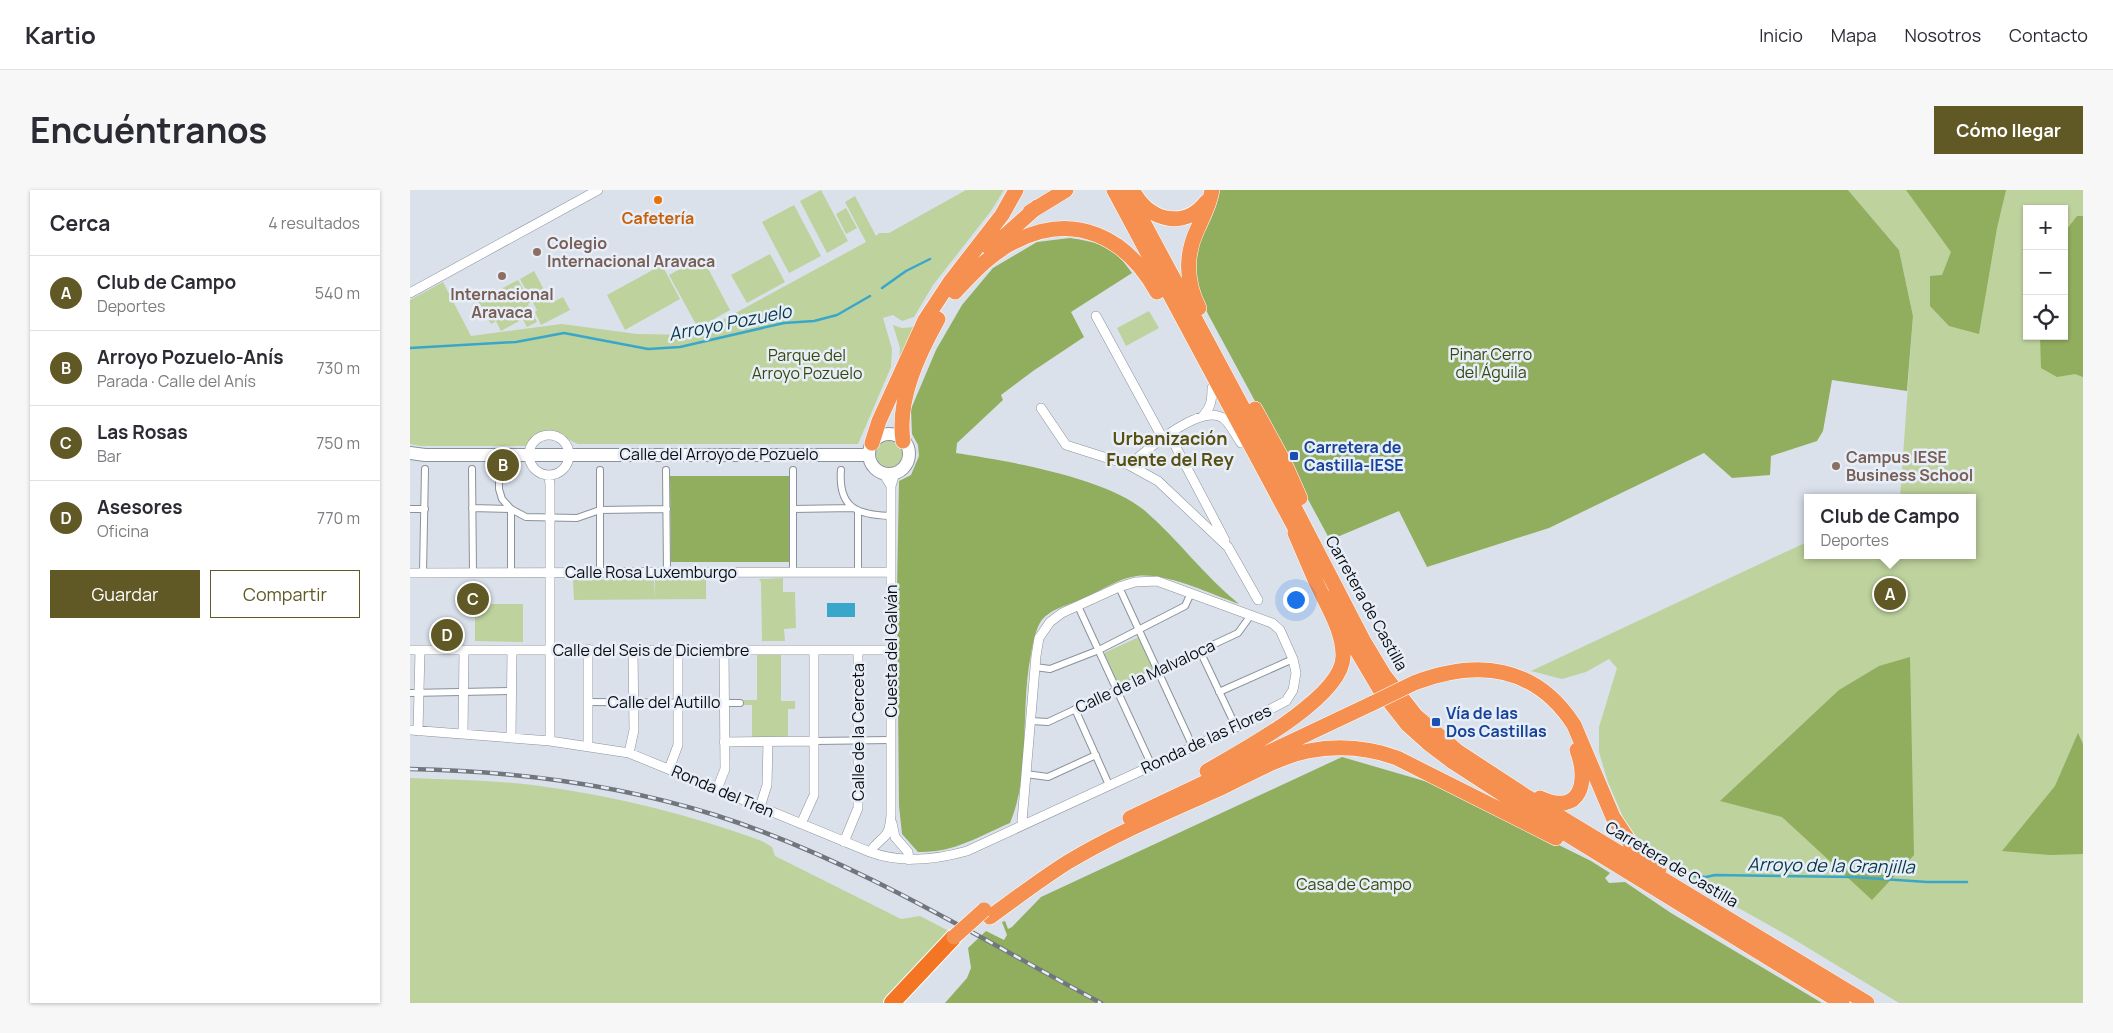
<!DOCTYPE html>
<html lang="es">
<head>
<meta charset="utf-8">
<style>
	:root { --surface:#fff; --page:#f7f7f7; --text:#2b2b33; --muted:#7c7c81; --line:#e1e1e2; --accent:#605925 }
	body { margin:0; font-family:Manrope,sans-serif; background:var(--page); color:var(--text) }
	.controls { position:absolute; right:15px; top:15px; display:grid; overflow:hidden; border-radius:0px; box-shadow:0 1px 4px #0004 }
	.controls button { width:45px; height:45px; display:grid; place-items:center; padding:0; border:0; border-bottom:1px solid var(--line); background:var(--surface); color:var(--text); font:25px sans-serif }
	.you { position:absolute; left:885px; top:409px; width:18px; height:18px; margin:-12px; border:4px solid #fff; border-radius:50%; background:#1a73e8; box-shadow:0 0 0 8px #1a73e833 }
	.badge { display:grid; place-items:center; width:32px; height:32px; border-radius:50%; background:var(--accent); color:#fff; font-size:16px; font-weight:700 }
	.pin { position:absolute; translate:-50% -50%; border:2px solid #fff; box-shadow:0 1px 5px #0006 }
	.popup { position:absolute; left:1394px; top:304px; width:172px; height:65px; box-sizing:border-box; display:grid; place-content:center; border-radius:0px; background:var(--surface); filter:drop-shadow(0 1px 4px #0005); font-size:16px; white-space:nowrap; color:var(--muted) }
	.popup b { font-size:19px; color:var(--text) }
	.popup::after { content:''; position:absolute; left:50%; top:100%; margin-left:-10px; border:10px solid transparent; border-top-color:var(--surface) }
	.list { margin:0; padding:0; list-style:none }
	h2 { display:flex; justify-content:space-between; align-items:center; height:65px; margin:0; padding:0 20px; font-size:21px }
	h2 small { font-size:16px; font-weight:400; color:var(--muted) }
	.list li { display:grid; grid-template-columns:32px 1fr auto; gap:15px; align-items:center; box-sizing:border-box; height:75px; padding:0 20px; border-top:1px solid var(--line) }
	.list b { display:block; font-size:19px; white-space:nowrap }
	.list p { margin:0; font-size:16px; white-space:nowrap; color:var(--muted) }
	.list em { font-size:16px; font-style:normal; color:var(--muted) }
	.actions { display:flex; gap:10px; padding:15px 20px }
	.actions a { flex:1; padding:11px 0; border:1px solid var(--accent); border-radius:0px; text-align:center; font-size:18px; color:var(--accent) }
	.actions .main { background:var(--accent); color:#fff }
	.icon { flex:none; width:28px; height:28px; fill:none; stroke:currentColor; stroke-width:2; stroke-linecap:round; stroke-linejoin:round }
	.map { position:relative; flex:none; width:1673px; height:813px; overflow:hidden; border-radius:0px }
	header { display:flex; align-items:center; gap:30px; box-sizing:border-box; height:70px; padding:0 25px; background:var(--surface); border-bottom:1px solid var(--line) }
	header strong { font-size:24px }
	nav { display:flex; gap:28px; margin-inline-start:auto; font-size:18px }
	.intro { display:flex; align-items:center; justify-content:space-between; box-sizing:border-box; height:120px; padding:0 30px }
	h1 { margin:0; font-size:35px }
	.button { padding:12px 22px; border-radius:0px; background:var(--accent); color:#fff; font-size:18px; font-weight:700 }
	main { display:flex; gap:30px; padding:0 30px }
	aside { flex:1; background:var(--surface); border-radius:0px; box-shadow:0 1px 4px #0004 }
	.map>svg:first-child { display:block }
	.green { fill:#bed29d; fill-rule:evenodd }
	.forest { fill:#91ad5e }
	.water { fill:#39a7ca }
	.lines { fill:none; stroke-linecap:round; stroke-linejoin:round }
	.stream { stroke:#39a7ca; stroke-width:2.5 }
	.pedestrian-casing { stroke:#8b929b; stroke-width:8 }
	.minor-casing { stroke:#8b929b; stroke-width:10 }
	.secondary-casing { stroke:#8b929b; stroke-width:14 }
	.trunk-casing { stroke:#fff; stroke-width:16 }
	.motorway-casing { stroke:#fff; stroke-width:18 }
	.pedestrian { stroke:#fff; stroke-width:6 }
	.minor { stroke:#fff; stroke-width:9 }
	.secondary { stroke:#fff; stroke-width:12 }
	.trunk { stroke:#f69050; stroke-width:15 }
	.motorway { stroke:#f47524; stroke-width:16 }
	.rail-casing { stroke:#71767c; stroke-width:4.5 }
	.rail { stroke:#e7eef8; stroke-width:2.5; stroke-dasharray:8; stroke-linecap:butt }
	.trunk-bridge-casing { stroke:#fff; stroke-width:16; stroke-linecap:butt }
	.trunk-bridge { stroke:#f69050; stroke-width:15 }
	.food-dot { fill:#e8710a; stroke:#e7eef8; stroke-width:2 }
	.education-dot { fill:#8d6e63; stroke:#e7eef8; stroke-width:2 }
	.transit-dot { fill:#1a4fb4; stroke:#e7eef8; stroke-width:2 }
	.labels { text-anchor:middle; stroke-width:5; stroke-linejoin:round; paint-order:stroke }
	.food-label { font-size:16px; font-weight:bold; fill:#c56008; stroke:#e7eef8 }
	.education-label { font-size:16px; font-weight:bold; fill:#785e54; stroke:#e7eef8; text-anchor:start }
	.park-label { font-size:16px; fill:#37480e; stroke:#e7eef8 }
	.transit-label { font-size:16px; font-weight:bold; fill:#164399; stroke:#e7eef8; text-anchor:start }
	.street-label { font-size:16px; fill:#0a0d10; stroke:#e7eef8 }
	.water-label { font-size:18px; font-style:italic; fill:#063847; stroke:#e7eef8 }
	.neighbourhood-label { font-size:18px; font-weight:bold; fill:#584f11; stroke:#e7eef8 }
</style>
</head>
<body>
<header>
<strong>Kartio</strong>
<nav><a>Inicio</a><a>Mapa</a><a>Nosotros</a><a>Contacto</a></nav>
</header>
<div class="intro"><h1>Encuéntranos</h1><a class="button">Cómo llegar</a></div>
<main>
<aside>
<h2>Cerca<small>4 resultados</small></h2>
<ul class="list">
<li><span class="badge">A</span><div><b>Club de Campo</b><p>Deportes</p></div><em>540 m</em></li>
<li><span class="badge">B</span><div><b>Arroyo Pozuelo-Anís</b><p>Parada · Calle del Anís</p></div><em>730 m</em></li>
<li><span class="badge">C</span><div><b>Las Rosas</b><p>Bar</p></div><em>750 m</em></li>
<li><span class="badge">D</span><div><b>Asesores</b><p>Oficina</p></div><em>770 m</em></li>
</ul>
<div class="actions"><a class="main">Guardar</a><a>Compartir</a></div>
</aside>
<div class="map">
<svg width="1673" height="813" viewBox="0 0 1673 813">
	<rect width="100%" height="100%" fill="#dae1eb"/>
	<path class="green" d="M 411,0 L 438,51 L 417,63 L 390,11 Z
		M 556,0 L 594,0 L 581,21 L 523,95 L 504,127 L 492,131 L 483,125 L 473,128 L 482,159 L 481,177 L 448,254 L 168,254 C 161,252 157,247 151,243 C 137,235 123,244 116,256 L 11,256 L 0,254 L 0,110 L 33,92 L 61,146 L 152,134 L 227,144 L 285,145 L 456,52 L 435,12 L 445,6 L 466,46 L 469,43 L 479,43 Z
		M 1438,0 L 1673,0 L 1673,813 L 1489,813 L 1380,747 L 1261,680 L 1228,649 L 1213,627 L 1198,592 L 1189,562 L 1189,537 L 1207,478 L 1199,469 L 1176,482 L 1152,489 L 1121,481 L 1397,352 L 1398,365 L 1562,365 L 1562,308 L 1490,308 L 1503,126 L 1489,60 ZM 1617,19 L 1654,19 L 1654,146 L 1617,146 Z
		M 384,15 L 411,66 L 379,83 L 352,32 Z
		M 436,18 L 447,38 L 436,44 L 426,24 Z
		M 360,64 L 375,92 L 337,113 L 321,85 Z
		M 292,67 L 320,120 L 288,138 L 259,85 Z
		M 252,75 L 270,109 L 215,140 L 197,105 Z
		M 124,81 L 141,113 L 153,107 L 160,120 L 131,135 L 125,122 L 127,120 L 110,89 Z
		M 108,90 L 121,112 L 118,114 L 127,132 L 117,137 L 108,120 L 106,121 L 111,130 L 91,141 L 86,131 L 81,134 L 68,111 Z
		M 739,121 L 749,138 L 716,156 L 707,138 Z
		M 483,135 L 492,138 L 504,137 L 489,171 L 490,158 Z
		M466 264a13 13 0 1 1 26 0a13 13 0 1 1-26 0Z
		M 373,388 L 373,402 L 385,402 L 386,438 L 374,439 L 375,451 L 352,451 L 351,392 L 349,389 Z
		M 244,389 L 244,409 L 245,390 L 296,389 L 296,409 L 164,410 L 163,390 Z
		M 65,414 L 113,414 L 113,452 L 65,451 Z
		M 729,447 L 743,480 L 708,495 L 694,463 Z
		M 347,464 L 371,464 L 371,511 L 385,511 L 385,519 L 378,519 L 378,550 L 342,550 L 342,515 L 334,515 L 334,510 L 347,510 Z
		M 0,588 C 43,590 87,590 130,596 C 206,606 280,625 352,651 L 362,657 L 365,666 L 491,729 L 510,726 L 539,741 L 473,813 L 0,813 Z"/>
	<path class="forest" d="M 807,0 L 1438,0 L 1489,60 L 1503,126 L 1497,201 L 1422,190 L 1413,241 L 1407,251 L 1361,266 L 1360,285 L 1322,288 L 1294,263 L 1139,338 L 1017,377 L 989,321 L 920,350 L 798,124 L 784,95 L 785,55 Z
		M 1496,0 L 1596,0 L 1587,38 L 1569,144 L 1539,136 L 1520,116 L 1520,86 L 1532,85 L 1541,62 Z
		M 1667,26 L 1673,26 L 1673,187 L 1665,184 L 1647,187 L 1631,178 L 1630,146 L 1654,146 L 1654,43 Z
		M 660,48 C 692,53 703,56 722,83 L 661,122 L 674,147 L 623,181 L 591,205 L 593,210 L 547,253 L 546,263 C 598,271 694,287 734,320 C 768,349 794,386 829,414 C 801,404 755,382 727,386 C 709,388 690,401 674,408 C 660,415 641,418 631,431 C 625,441 623,453 621,464 C 610,517 621,584 600,633 C 567,647 544,663 508,662 L 492,644 L 489,616 L 487,400 L 489,291 L 501,285 L 509,266 L 508,255 L 502,244 L 501,219 L 526,160 L 552,115 L 583,78 L 627,52 Z
		M 260,286 L 379,286 L 379,372 L 261,372 Z
		M 1500,467 L 1504,665 L 1462,710 L 1372,627 L 1310,611 L 1429,500 L 1469,476 Z
		M 1668,543 L 1673,554 L 1673,664 L 1640,665 L 1592,661 L 1645,596 Z
		M 932,567 L 1028,595 L 1181,671 L 1200,683 L 1195,688 L 1199,693 L 1215,692 L 1261,723 L 1412,813 L 535,813 L 557,788 L 561,778 L 558,758 L 576,741 L 594,750 L 597,745 L 592,732 L 595,731 L 598,739 L 602,737 L 631,707 Z"/>
	<path class="water" d="M 417,413 L 445,413 L 445,427 L 417,427 Z"/>
	<g class="lines">
		<path class="stream" d="M 472,98 L 496,81 L 520,69
			M 0,158 L 106,152 L 154,143 L 238,159 L 270,157 L 374,133 L 404,131 L 427,125 L 460,106
			M 1284,686 L 1296,687 L 1305,685 L 1443,687 L 1517,692 L 1557,692"/>
		<g class="pedestrian-casing">
			<path id="pedestrian" d="M 62,279 L 63,383
				M 89,280 L 89,299 L 92,309 L 101,319 L 116,327 L 167,328 L 190,320 L 190,280
				M 256,280 L 257,382
				M 431,280 C 428,318 447,325 481,326
				M 62,318 L 101,319 L 101,383
				M 0,319 L 15,319
				M 383,319 L 443,318
				M 448,321 L 448,382
				M 190,382 L 190,320 L 257,319
				M 383,382 L 383,280
				M 13,383 L 15,279
				M 709,397 L 783,557
				M 668,416 L 742,576
				M 790,461 L 826,537
				M 625,477 L 640,479 L 689,460 L 775,416 L 781,403
				M 809,502 L 883,469
				M 0,503 L 101,501
				M 177,512 L 330,513
				M 665,519 L 699,595
				M 621,531 L 638,532 L 828,443 L 841,425
				M 404,551 L 481,550
				M 616,584 L 638,587 L 686,565"/>
		</g>
		<g class="minor-casing">
			<path id="minor" d="M 0,103 L 188,0
				M 686,126 L 752,247
				M 631,218 L 656,255 L 719,275 L 748,291 L 818,357 L 848,410
				M 792,227 C 801,217 802,211 802,198
				M 759,244 L 815,350
				M119 265a20 20 0 1 1 40 0a20 20 0 1 1-40 0Z
				M 719,275 C 736,261 790,213 813,228 C 820,233 826,246 831,253
				M 473,283 L 481,296
				M 139,286 L 140,295 L 140,551
				M 0,383 L 481,382
				M 178,459 L 178,555
				M 0,460 L 481,460
				M 0,540 L 140,551 L 219,563 L 460,662 C 492,674 525,670 557,661 L 826,537 L 876,511 L 883,500 L 886,483 L 883,469 L 870,440 L 862,433 L 747,391 L 725,392 L 709,397 L 652,423 L 640,432 L 629,448 L 626,466 L 612,631 L 614,634
				M 8,541 L 10,460
				M 53,544 L 54,460
				M 101,548 L 102,460
				M 314,552 L 404,551
				M 219,563 L 224,540 L 223,460
				M 259,579 L 268,555 L 268,460
				M 307,599 L 315,579 L 314,459
				M 350,617 L 357,595 L 358,552
				M 482,633 L 485,647 L 498,662 L 499,670
				M 391,634 L 404,605 L 404,460
				M 434,652 L 448,618 L 448,460
				M 460,662 C 472,644 479,652 481,625 L 481,296 L 485,283"/>
		</g>
		<g class="secondary-casing">
			<path id="secondary" d="M459 264a20 20 0 1 1 40 0a20 20 0 1 1-40 0Z
				M 0,263 L 15,265 L 459,265"/>
		</g>
		<g class="trunk-casing">
			<path id="trunk" d="M 704,0 L 892,351
				M 716,0 L 835,222 L 953,450 L 974,485 L 1006,526 L 1047,561 L 1117,607 L 1457,813
				M 726,6 C 743,32 776,38 796,12
				M 620,22 L 656,0
				M 580,59 L 627,17
				M 545,102 C 563,83 582,62 606,51 C 665,21 717,48 747,102
				M 789,118 C 776,92 775,66 787,40 C 793,27 800,14 802,0
				M 845,219 L 874,272 L 890,308
				M 493,251 C 487,209 508,165 528,129
				M 462,253 L 469,231 L 515,130 L 540,92 L 592,25 L 606,0
				M 920,408 L 943,454 L 969,498 L 998,535 L 1018,553 L 1043,572 L 1111,616 L 1432,813
				M 1004,493 C 1067,469 1125,475 1164,535 L 1203,627 L 1221,654 L 1249,679
				M 797,581 C 830,562 932,508 933,467 C 934,441 916,414 906,392 C 899,376 892,359 885,343
				M 1130,608 C 1171,627 1179,591 1167,560
				M 720,628 L 963,513
				M 580,727 C 606,708 631,689 658,672 C 706,643 759,621 811,598 C 838,585 868,567 898,561 C 929,555 957,557 987,568 L 1146,648"/>
		</g>
		<g class="motorway-casing">
			<path id="motorway" d="M 482,813 L 544,747"/>
		</g>
		<use href="#pedestrian" class="pedestrian"/>
		<use href="#minor" class="minor"/>
		<use href="#secondary" class="secondary"/>
		<use href="#trunk" class="trunk"/>
		<use href="#motorway" class="motorway"/>
		<g class="rail-casing">
			<path id="rail" d="M 0,579 C 104,581 206,594 305,625 C 440,668 566,746 691,813"/>
		</g>
		<use href="#rail" class="rail"/>
		<g class="trunk-bridge-casing">
			<path id="trunk-bridge" d="M 963,513 L 1004,493
				M 544,747 L 574,720"/>
		</g>
		<use href="#trunk-bridge" class="trunk-bridge"/>
	</g>
	<circle class="food-dot" cx="248" cy="10" r="5"/>
	<g class="education-dot">
		<circle cx="127" cy="62" r="5"/>
		<circle cx="92" cy="86" r="5"/>
		<circle cx="1426" cy="276" r="5"/>
	</g>
	<g class="transit-dot">
		<rect x="879" y="261" width="10" height="10" rx="2.5"/>
		<rect x="1021" y="527" width="10" height="10" rx="2.5"/>
	</g>
	<g class="labels">
		<g class="food-label">
			<text x="248" y="34">Cafetería</text>
		</g>
		<g class="education-label">
			<text x="137" y="59">Colegio<tspan x="137" dy="18">Internacional Aravaca</tspan></text>
			<text x="92" y="110" text-anchor="middle">Internacional<tspan x="92" dy="18">Aravaca</tspan></text>
			<text x="1436" y="273">Campus IESE<tspan x="1436" dy="18">Business School</tspan></text>
		</g>
		<g class="park-label">
			<text x="1081" y="170">Pinar Cerro<tspan x="1081" dy="18">del Águila</tspan></text>
			<text x="397" y="171">Parque del<tspan x="397" dy="18">Arroyo Pozuelo</tspan></text>
			<text x="944" y="700">Casa de Campo</text>
		</g>
		<g class="transit-label">
			<text x="894" y="263">Carretera de<tspan x="894" dy="18">Castilla-IESE</tspan></text>
			<text x="1036" y="529">Vía de las<tspan x="1036" dy="18">Dos Castillas</tspan></text>
		</g>
		<g class="street-label">
			<text x="309" y="270">Calle del Arroyo de Pozuelo</text>
			<text x="241" y="388">Calle Rosa Luxemburgo</text>
			<text transform="translate(957 413) rotate(61)" y="6">Carretera de Castilla</text>
			<text x="241" y="466">Calle del Seis de Diciembre</text>
			<text transform="translate(481 461) rotate(-90)" y="6">Cuesta del Galván</text>
			<text transform="translate(735 486) rotate(-25)" y="6">Calle de la Malvaloca</text>
			<text x="254" y="518">Calle del Autillo</text>
			<text transform="translate(448 542) rotate(-90)" y="6">Calle de la Cerceta</text>
			<text transform="translate(796 549) rotate(-25)" y="6">Ronda de las Flores</text>
			<text transform="translate(313 601) rotate(23)" y="6">Ronda del Tren</text>
			<text transform="translate(1262 674) rotate(31)" y="6">Carretera de Castilla</text>
		</g>
		<g class="water-label">
			<text transform="translate(320 133) rotate(-11)" y="6">Arroyo Pozuelo</text>
			<text transform="translate(1421 676) rotate(1)" y="6">Arroyo de la Granjilla</text>
		</g>
		<g class="neighbourhood-label">
			<text x="760" y="255">Urbanización<tspan x="760" dy="21">Fuente del Rey</tspan></text>
		</g>
	</g>
</svg>
<div class="controls">
<button>+</button>
<button>−</button>
<button><svg class="icon" aria-label="locate" viewBox="0 0 24 24"><circle cx="12" cy="12" r="6"/><path d="M12 2v4M12 18v4M2 12h4M18 12h4"/></svg></button>
</div>
<div class="you"></div>
<div class="pin badge" style="left:1480px;top:404px">A</div>
<div class="popup"><b>Club de Campo</b>Deportes</div>
<div class="pin badge" style="left:93px;top:275px">B</div>
<div class="pin badge" style="left:63px;top:409px">C</div>
<div class="pin badge" style="left:37px;top:445px">D</div>
</div>
</main>
</body>
</html>
